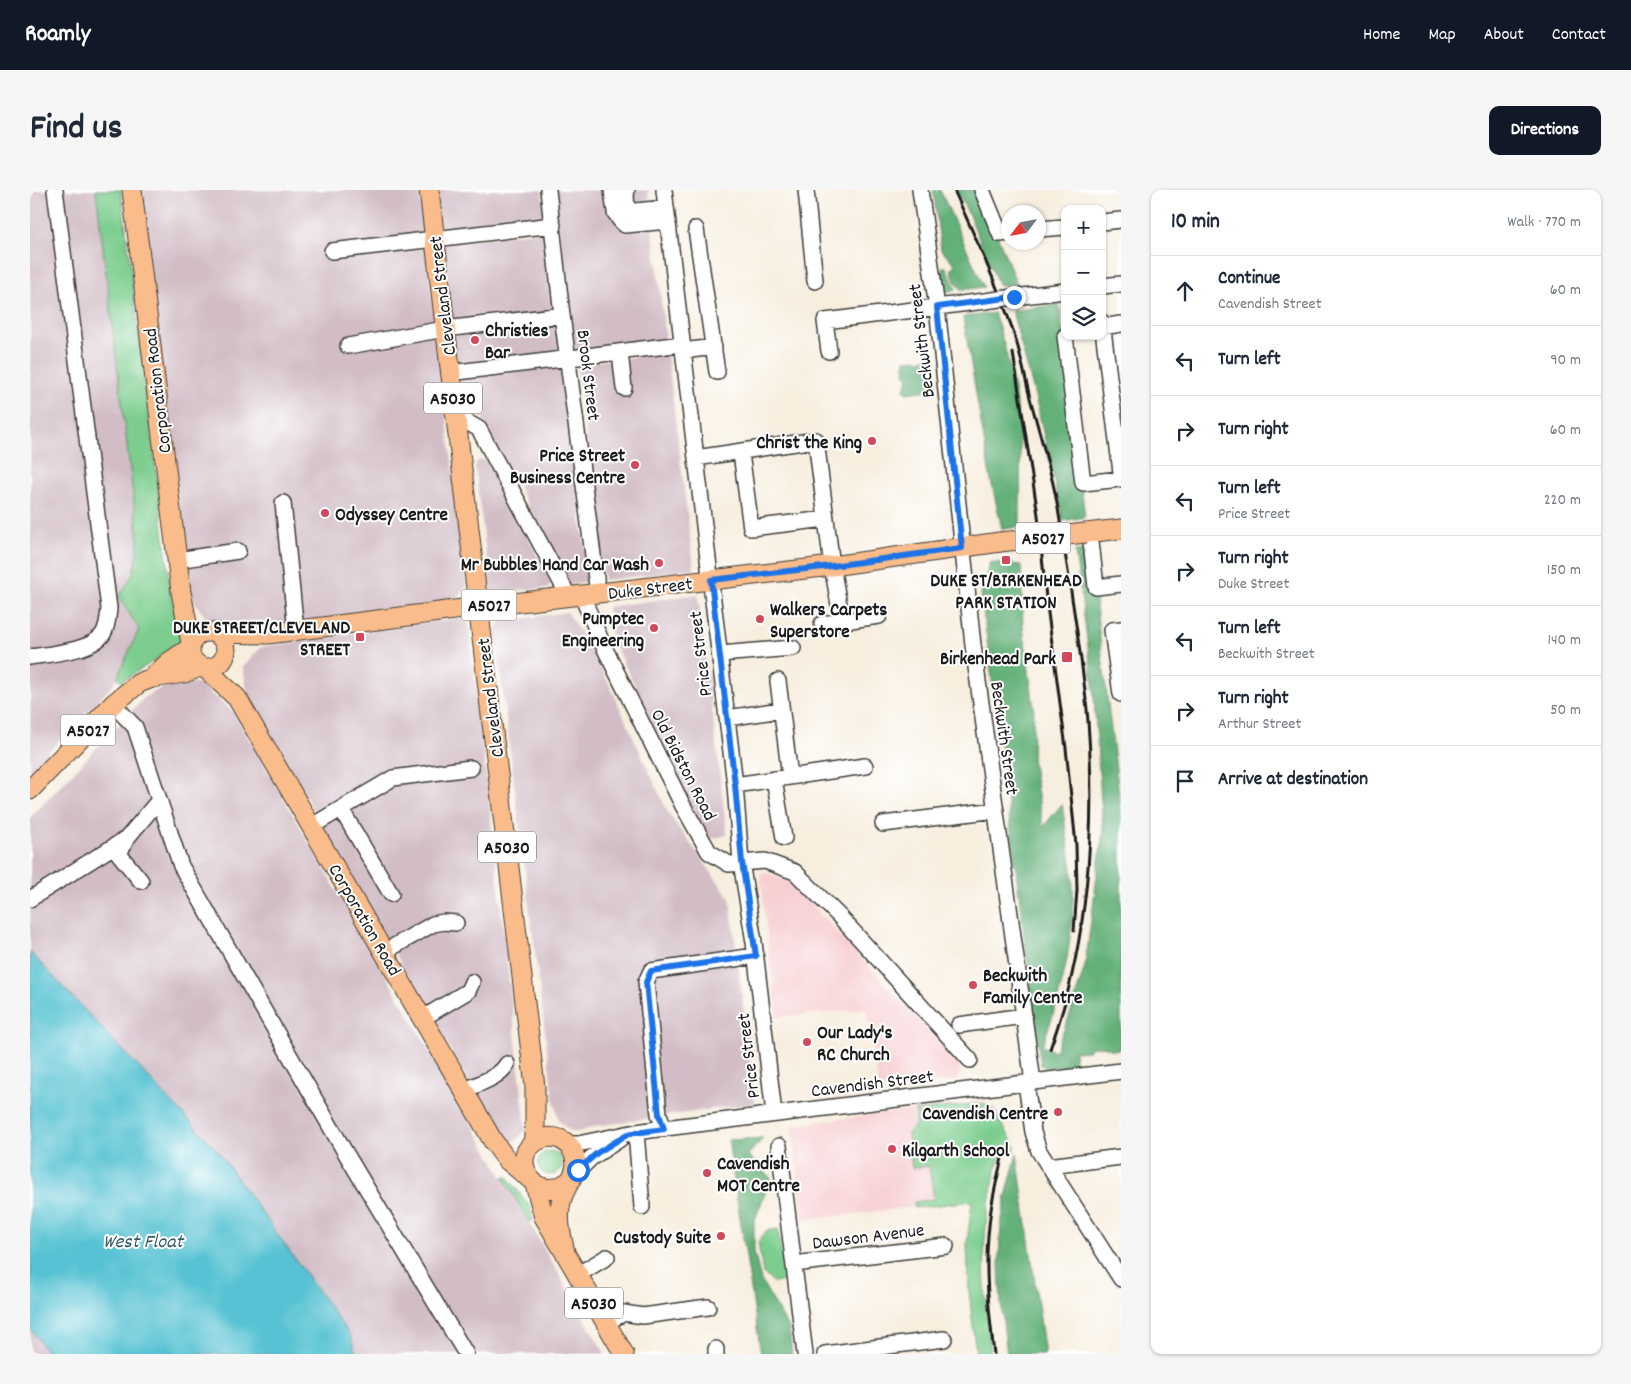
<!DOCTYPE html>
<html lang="en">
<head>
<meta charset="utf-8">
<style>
	:root { --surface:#fff; --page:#f6f6f7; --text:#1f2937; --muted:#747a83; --line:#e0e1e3; --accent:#111827 }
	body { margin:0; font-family:Dekko,sans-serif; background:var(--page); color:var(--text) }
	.controls { position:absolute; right:15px; top:15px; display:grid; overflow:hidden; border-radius:10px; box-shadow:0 1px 4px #0004 }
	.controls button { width:45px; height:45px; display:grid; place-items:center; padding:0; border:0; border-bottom:1px solid var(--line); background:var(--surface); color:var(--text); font:25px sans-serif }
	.compass { position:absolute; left:971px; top:15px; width:45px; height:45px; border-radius:50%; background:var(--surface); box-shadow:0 1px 4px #0004; rotate:238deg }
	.stop { position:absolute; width:15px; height:15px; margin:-11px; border:4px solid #1a73e8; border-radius:50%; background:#fff }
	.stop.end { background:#1a73e8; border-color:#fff; box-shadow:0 1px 5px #0008 }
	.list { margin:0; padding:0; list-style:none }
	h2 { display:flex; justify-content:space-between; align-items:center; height:65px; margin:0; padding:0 20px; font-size:21px }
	h2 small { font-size:16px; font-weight:400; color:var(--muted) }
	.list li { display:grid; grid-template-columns:32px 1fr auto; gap:15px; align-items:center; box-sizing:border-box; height:70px; padding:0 20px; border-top:1px solid var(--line) }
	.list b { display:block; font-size:19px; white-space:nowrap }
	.list p { margin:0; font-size:16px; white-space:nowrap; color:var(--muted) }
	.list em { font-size:16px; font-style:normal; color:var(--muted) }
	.icon { flex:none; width:28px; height:28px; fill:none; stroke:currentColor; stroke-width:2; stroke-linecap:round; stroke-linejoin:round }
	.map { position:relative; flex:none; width:1091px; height:1164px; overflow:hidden; border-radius:10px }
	header { display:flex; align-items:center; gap:30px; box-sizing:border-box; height:70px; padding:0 25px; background:var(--accent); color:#fff }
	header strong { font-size:24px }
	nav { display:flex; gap:28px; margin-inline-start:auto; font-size:18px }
	.intro { display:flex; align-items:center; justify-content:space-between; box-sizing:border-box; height:120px; padding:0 30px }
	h1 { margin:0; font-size:35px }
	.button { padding:12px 22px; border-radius:10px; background:var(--accent); color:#fff; font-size:18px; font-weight:700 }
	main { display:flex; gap:30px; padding:0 30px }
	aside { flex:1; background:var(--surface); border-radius:10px; box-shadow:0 1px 4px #0004 }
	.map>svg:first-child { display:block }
	.built { fill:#f7cfd1 }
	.industrial { fill:#d2bdc6 }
	.green { fill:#7bcd8e; stroke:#4c7455 }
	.forest { fill:#64b079; stroke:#40664a }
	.water { fill:#57c2d3; stroke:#3a6f78 }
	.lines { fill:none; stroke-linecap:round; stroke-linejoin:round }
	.minor-casing { stroke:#3d3c39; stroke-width:18 }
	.major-casing { stroke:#3d3c39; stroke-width:21 }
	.minor { stroke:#fff; stroke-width:15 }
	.major { stroke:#f9bc8a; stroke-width:19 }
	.rail { stroke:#1c1c1c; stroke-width:3 }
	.minor-bridge-casing { stroke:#3d3c39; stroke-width:18; stroke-linecap:butt }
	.major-bridge-casing { stroke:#3d3c39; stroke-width:21; stroke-linecap:butt }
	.minor-bridge { stroke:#fff; stroke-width:15 }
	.major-bridge { stroke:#f9bc8a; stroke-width:19 }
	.route { stroke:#1a73e8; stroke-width:6 }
	.poi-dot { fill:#d1495b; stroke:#fff; stroke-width:2 }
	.labels { text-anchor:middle; stroke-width:4; stroke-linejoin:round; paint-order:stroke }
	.shield { fill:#fff; stroke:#606060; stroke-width:1 }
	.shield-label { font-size:18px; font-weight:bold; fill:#1c1c1c }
	.street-label { font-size:19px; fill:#1c1c1c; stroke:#fff }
	.poi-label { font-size:19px; font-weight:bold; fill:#1c1c1c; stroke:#fff; text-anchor:end }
	.water-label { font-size:20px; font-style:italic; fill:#345e65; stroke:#fff }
</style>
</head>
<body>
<header>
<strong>Roamly</strong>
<nav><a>Home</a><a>Map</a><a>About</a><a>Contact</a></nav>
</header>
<div class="intro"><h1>Find us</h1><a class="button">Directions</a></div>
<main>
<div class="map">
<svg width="1091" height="1164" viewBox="0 0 1091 1164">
	<rect width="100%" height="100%" fill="#fff"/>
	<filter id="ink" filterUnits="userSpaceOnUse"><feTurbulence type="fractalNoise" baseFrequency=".02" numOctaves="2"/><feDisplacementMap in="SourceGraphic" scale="10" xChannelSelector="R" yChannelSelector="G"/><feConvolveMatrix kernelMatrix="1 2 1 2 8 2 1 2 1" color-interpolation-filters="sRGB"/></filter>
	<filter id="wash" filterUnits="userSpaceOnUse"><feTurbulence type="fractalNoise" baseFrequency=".0096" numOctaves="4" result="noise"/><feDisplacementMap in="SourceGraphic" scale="20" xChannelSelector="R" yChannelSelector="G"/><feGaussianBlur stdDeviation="1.12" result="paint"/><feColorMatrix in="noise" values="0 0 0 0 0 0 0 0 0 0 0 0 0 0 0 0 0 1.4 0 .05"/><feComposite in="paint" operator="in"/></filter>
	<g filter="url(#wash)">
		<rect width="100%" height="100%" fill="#f7eede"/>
		<path class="built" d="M 732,682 L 740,684 L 761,693 L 927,871 L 931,881 L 926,890 L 849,899 L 837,819 L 747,827 L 730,686 Z
			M 948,912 L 964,917 L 973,929 L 949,983 L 945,1010 L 773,1030 L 762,935 Z"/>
		<path class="industrial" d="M 0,0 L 66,0 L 108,346 L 108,366 L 97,393 L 89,407 L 109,439 L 84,494 L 0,581 Z
			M 109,0 L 389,0 L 437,397 L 423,411 L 209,440 L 189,437 L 178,431 L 171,421 L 161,406 Z
			M 405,0 L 512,0 L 515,28 L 510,31 L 413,41 L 410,38 Z
			M 524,0 L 618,0 L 636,151 L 544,161 Z
			M 516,40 L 526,121 L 427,135 L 421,130 L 413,54 Z
			M 527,132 L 530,164 L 432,177 L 427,173 L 423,150 L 426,145 Z
			M 637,163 L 664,379 L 574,390 L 547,174 Z
			M 531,175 L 559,391 L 539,395 L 450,223 L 443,228 L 434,225 L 428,188 Z
			M 451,270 L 456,270 L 460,273 L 521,393 L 518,398 L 461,402 L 445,277 L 447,272 Z
			M 668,404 L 697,645 L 681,649 L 659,616 L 629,553 L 608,501 L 582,451 L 577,417 Z
			M 537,422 L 563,463 L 580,496 L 638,623 L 700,708 L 725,913 L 566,936 L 549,942 L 541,941 L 536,938 L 529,931 L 523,907 L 465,440 L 471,432 Z
			M 438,427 L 496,940 L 486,951 L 472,950 L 218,506 L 213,477 L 231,457 Z
			M 169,493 L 204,523 L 575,1164 L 326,1164 L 321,1147 L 187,960 L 0,762 L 0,628 L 115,507 L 139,494 Z
			M 0,1138 L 0,1139 L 18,1164 L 0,1164 Z"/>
		<path class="green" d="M 66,0 L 91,0 L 140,395 L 144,418 L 152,445 L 150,454 L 91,492 L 87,488 L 109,439 L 89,407 C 104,384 108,373 108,346 Z
			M 954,913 L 961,918 L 985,955 L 984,962 L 972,958 C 968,974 963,990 960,1007 C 950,1058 955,1112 961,1164 L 946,1164 L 939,1101 L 937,1053 L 942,1011 L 884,1018 L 884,1012 L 904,1009 L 899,976 L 882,978 L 878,943 C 886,937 888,930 885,921 Z
			M508 973a12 12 0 1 1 24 0a12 12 0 1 1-24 0Z
			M 477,986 L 500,1017 L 503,1030 L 499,1032 L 473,987 Z
			M 748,1039 L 755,1091 L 743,1093 L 733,1083 L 728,1052 L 736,1041 Z"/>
		<path class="forest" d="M 903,0 L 910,0 L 954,97 L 932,100 L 925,92 L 921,79 L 925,74 L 911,60 Z
			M 926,0 L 949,0 L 987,94 L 969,96 L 940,27 Z
			M 912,77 L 916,77 L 926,99 L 924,101 L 914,102 Z
			M 1029,114 L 1055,327 L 1033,331 L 1005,206 L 982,121 Z
			M 964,123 C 975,154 982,184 987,217 C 992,256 990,297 990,337 L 972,339 L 960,286 L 933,127 Z
			M 897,167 L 901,200 L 876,203 L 874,199 L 878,190 L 874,183 L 875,170 L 887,169 L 889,170 Z
			M 1059,359 L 1091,620 L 1091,859 L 1083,860 L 1073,856 L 1059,858 L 1059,861 L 1044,862 L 1045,875 L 1015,878 L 1011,875 L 1008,855 L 951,403 L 960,372 L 991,375 L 993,436 L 1004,518 L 1002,568 L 1013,637 L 1032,614 C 1036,643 1043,672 1043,702 C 1043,755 1031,807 1012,856 L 1025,861 L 1039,827 L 1055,776 L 1073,640 L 1063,494 L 1045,361 Z
			M 733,948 L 718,965 L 741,988 L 724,1032 L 724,1061 L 731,1090 L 759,1139 L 762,1164 L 731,1164 L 698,950 Z
			M 987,964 L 1015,1164 L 977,1164 C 971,1118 965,1070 973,1023 C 976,1003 982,983 987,964 Z"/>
		<path class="water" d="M 0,762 L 187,960 L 321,1147 L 326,1164 L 18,1164 L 0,1138 Z"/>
	</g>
	<g filter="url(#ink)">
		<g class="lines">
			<g class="minor-casing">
				<path id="minor" d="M 518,0 L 532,125 L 568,404
					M 582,0 C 584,14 583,26 595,35 L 638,31
					M 597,0 L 596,5 L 597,21
					M 634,0 L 705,595 L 711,672 L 724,752 L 744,924
					M 776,0 L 785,91
					M 890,0 L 907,117 L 943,455 L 1003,892
					M 952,0 L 970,44 L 978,43
					M 585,23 L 636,18
					M 1072,32 L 1091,30
					M 666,39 L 687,182
					M 1008,39 L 1035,37
					M 302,61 L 523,35
					M 1072,96 L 1091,94
					M 984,107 L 1035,101
					M 1072,132 L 1091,282
					M 1072,137 L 1091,134
					M 1035,146 L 1053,293 L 1091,289
					M 318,156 L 415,139 L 532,125
					M 653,161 L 684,157
					M 799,161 L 795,131 L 955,111
					M 590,162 L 594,198
					M 420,183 L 652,154
					M 425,225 L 449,239 L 539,407
					M 711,263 L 721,338 L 796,329
					M 666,268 L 786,250 L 802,376 L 812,431
					M 253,313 L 266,441
					M 1060,343 L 1066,397 L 1091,394
					M 147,370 L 208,361
					M 552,406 L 573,455 L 652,614 L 679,662 L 699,674 L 735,671 L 765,682 L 810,727 L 940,870
					M 792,434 L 849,426
					M 1091,439 L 1082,440 L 1091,504
					M 690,464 L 763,458
					M 0,467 C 19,464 62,461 73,444 C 78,436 78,427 79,418 L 25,0
					M 748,491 L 760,587
					M 83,514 L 105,537 L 151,676 L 315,962 L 436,1164
					M 697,528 L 751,520
					M 744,589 L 754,648
					M 705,595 L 835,576
					M 311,619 L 361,704
					M 853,634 L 966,620
					M 282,636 L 363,588 L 441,578
					M 111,691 L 89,664 L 97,648 L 129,610
					M 0,709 L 97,648
					M 354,762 L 403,734 L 414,732 L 426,733
					M 393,828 L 438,801 L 442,792
					M 929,835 L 994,826
					M 996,893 L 1003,942 L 1009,961 L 1091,1089
					M 434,901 C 448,893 468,889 477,874
					M 634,939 L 629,924 L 616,792 L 621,781 L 725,766
					M 606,942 L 612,1017
					M 538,954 L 548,954 L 606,942 L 635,938 L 1091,881
					M 749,956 L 775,1164
					M 1018,976 L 1091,967
					M 543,986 L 561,968 L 590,949
					M 764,1074 L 916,1056
					M 547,1085 L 577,1067
					M 575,1133 L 594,1123 L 613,1126 L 678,1117
					M 686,1159 L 686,1164
					M 795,1164 L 914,1149"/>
			</g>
			<g class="major-casing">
				<path id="major" d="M 102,0 L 151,402 L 161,453
					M 399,0 L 505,897 L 505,935 L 503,954
					M 1056,343 L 1091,339
					M160 460a18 18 0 1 1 36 0a18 18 0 1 1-36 0Z
					M 184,443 L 238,444 L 448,417 L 802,376 L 970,352
					M 175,478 L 207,508 L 463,951 L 477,970 L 500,989
					M 122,488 L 139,472 L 160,458
					M 0,600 L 83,514 L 109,493 L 122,488 L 154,483 L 170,477
					M 505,994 L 514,1027 L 594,1164
					M 535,1062 C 531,1045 527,1029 531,1012 C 534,995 553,981 543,962 C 541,956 536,952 530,949 C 522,946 514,947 507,951 C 476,968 506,1017 539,991"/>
			</g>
			<use href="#minor" class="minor"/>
			<use href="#major" class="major"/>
			<path class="rail" d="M 924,0 C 944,45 965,89 981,135 C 990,158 994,184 1000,208 C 1008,238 1017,267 1024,298 C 1030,325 1033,353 1038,381 C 1045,431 1054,480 1058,531 C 1066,639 1058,756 1020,859
				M 983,163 L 1008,325 L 1016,408 L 1036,558 L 1046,655 L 1047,700 L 1044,741
				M 964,1164 C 959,1122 954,1078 959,1036 C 961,1010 968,985 974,960"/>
			<g class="minor-bridge-casing">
				<path id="minor-bridge" d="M 955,111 L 984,107"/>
			</g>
			<g class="major-bridge-casing">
				<path id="major-bridge" d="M 970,352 L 1056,343"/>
			</g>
			<use href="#minor-bridge" class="minor-bridge"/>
			<use href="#major-bridge" class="major-bridge"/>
		</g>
	</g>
	<g class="lines" filter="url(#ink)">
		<path class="route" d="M 548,980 L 567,963 L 598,944 L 634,939 L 629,924 L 616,792 L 621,781 L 726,766 L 712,672 L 705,595 L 681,390 L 802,376 L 932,358 L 907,117 L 984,107"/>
	</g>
	<g class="poi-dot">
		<circle cx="445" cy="150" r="5"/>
		<circle cx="842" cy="251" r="5"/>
		<circle cx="605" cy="275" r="5"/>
		<circle cx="295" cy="323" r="5"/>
		<rect x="971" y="365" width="10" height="10" rx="2.5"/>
		<circle cx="629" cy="373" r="5"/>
		<circle cx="730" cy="429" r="5"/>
		<circle cx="624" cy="438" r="5"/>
		<rect x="325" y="442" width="10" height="10" rx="2.5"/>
		<rect x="1031" y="461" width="12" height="12" rx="2.5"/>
		<circle cx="943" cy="795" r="5"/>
		<circle cx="777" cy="852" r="5"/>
		<circle cx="1028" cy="922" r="5"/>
		<circle cx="862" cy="959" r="5"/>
		<circle cx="677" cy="983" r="5"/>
		<circle cx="691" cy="1046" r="5"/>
	</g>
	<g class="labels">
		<g class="shield">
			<rect x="394" y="192.5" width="58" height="31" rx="4"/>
			<rect x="985.5" y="332.5" width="55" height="31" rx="4"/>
			<rect x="431.5" y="399.5" width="55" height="31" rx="4"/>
			<rect x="30.5" y="524.5" width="55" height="31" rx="4"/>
			<rect x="448" y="641.5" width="58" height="31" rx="4"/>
			<rect x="535" y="1097.5" width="58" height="31" rx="4"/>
		</g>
		<g class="shield-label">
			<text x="423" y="214">A5030</text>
			<text x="1013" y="354">A5027</text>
			<text x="459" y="421">A5027</text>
			<text x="58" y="546">A5027</text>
			<text x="477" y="663">A5030</text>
			<text x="564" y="1119">A5030</text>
		</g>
		<g class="street-label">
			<text transform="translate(411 106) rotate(-97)" y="7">Cleveland Street</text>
			<text transform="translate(890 151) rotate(-97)" y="7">Beckwith Street</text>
			<text transform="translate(560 185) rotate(83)" y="7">Brook Street</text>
			<text transform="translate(126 201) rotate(-97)" y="7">Corporation Road</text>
			<text transform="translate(620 397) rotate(-7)" y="7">Duke Street</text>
			<text transform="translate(669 464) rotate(-97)" y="7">Price Street</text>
			<text transform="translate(459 508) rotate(-97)" y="7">Cleveland Street</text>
			<text transform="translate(976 548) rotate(82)" y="7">Beckwith Street</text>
			<text transform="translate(655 574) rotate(63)" y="7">Old Bidston Road</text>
			<text transform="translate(336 729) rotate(60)" y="7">Corporation Road</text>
			<text transform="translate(717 866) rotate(-97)" y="7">Price Street</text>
			<text transform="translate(842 892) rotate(-7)" y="7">Cavendish Street</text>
			<text transform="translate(838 1045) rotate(-7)" y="7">Dawson Avenue</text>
		</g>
		<g class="poi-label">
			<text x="455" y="146" text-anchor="start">Christies<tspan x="455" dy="22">Bar</tspan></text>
			<text x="832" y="258">Christ the King</text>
			<text x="595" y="271">Price Street<tspan x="595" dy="22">Business Centre</tspan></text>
			<text x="305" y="330" text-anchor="start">Odyssey Centre</text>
			<text x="619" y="380">Mr Bubbles Hand Car Wash</text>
			<text x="976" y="396" text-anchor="middle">DUKE ST/BIRKENHEAD<tspan x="976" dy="22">PARK STATION</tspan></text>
			<text x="740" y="425" text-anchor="start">Walkers Carpets<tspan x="740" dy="22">Superstore</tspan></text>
			<text x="614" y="434">Pumptec<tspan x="614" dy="22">Engineering</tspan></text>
			<text x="320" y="443">DUKE STREET/CLEVELAND<tspan x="320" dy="22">STREET</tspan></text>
			<text x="1026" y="474">Birkenhead Park</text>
			<text x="953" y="791" text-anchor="start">Beckwith<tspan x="953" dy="22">Family Centre</tspan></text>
			<text x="787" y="848" text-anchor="start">Our Lady's<tspan x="787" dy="22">RC Church</tspan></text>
			<text x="1018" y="929">Cavendish Centre</text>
			<text x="872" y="966" text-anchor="start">Kilgarth School</text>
			<text x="687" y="979" text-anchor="start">Cavendish<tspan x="687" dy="22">MOT Centre</tspan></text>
			<text x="681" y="1053">Custody Suite</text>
		</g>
		<g class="water-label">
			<text x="113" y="1057">West Float</text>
		</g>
	</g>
</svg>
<div class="controls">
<button>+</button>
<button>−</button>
<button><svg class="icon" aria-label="layers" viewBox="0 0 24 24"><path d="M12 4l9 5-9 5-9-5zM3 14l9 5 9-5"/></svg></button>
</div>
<svg class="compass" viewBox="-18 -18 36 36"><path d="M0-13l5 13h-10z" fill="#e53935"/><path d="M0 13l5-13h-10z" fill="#747a83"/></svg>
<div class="stop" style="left:548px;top:980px"></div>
<div class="stop end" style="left:984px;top:107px"></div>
</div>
<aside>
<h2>10 min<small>Walk · 770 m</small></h2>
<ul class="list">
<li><svg class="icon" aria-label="ahead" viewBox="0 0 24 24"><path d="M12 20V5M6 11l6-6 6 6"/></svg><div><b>Continue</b><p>Cavendish Street</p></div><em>60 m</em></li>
<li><svg class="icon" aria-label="left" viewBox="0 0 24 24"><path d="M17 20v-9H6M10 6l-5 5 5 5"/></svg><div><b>Turn left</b></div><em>90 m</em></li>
<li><svg class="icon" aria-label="right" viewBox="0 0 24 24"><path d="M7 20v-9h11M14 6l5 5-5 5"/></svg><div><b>Turn right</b></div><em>60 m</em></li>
<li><svg class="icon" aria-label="left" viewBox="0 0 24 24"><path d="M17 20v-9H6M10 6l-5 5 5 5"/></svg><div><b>Turn left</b><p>Price Street</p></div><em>220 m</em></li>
<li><svg class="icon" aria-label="right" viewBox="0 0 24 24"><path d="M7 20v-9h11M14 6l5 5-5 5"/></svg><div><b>Turn right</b><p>Duke Street</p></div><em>150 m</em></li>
<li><svg class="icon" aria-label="left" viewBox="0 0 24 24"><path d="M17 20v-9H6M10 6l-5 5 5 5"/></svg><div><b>Turn left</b><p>Beckwith Street</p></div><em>140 m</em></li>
<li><svg class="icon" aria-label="right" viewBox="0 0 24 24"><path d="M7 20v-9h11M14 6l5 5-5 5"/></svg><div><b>Turn right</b><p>Arthur Street</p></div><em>50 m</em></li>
<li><svg class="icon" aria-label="arrive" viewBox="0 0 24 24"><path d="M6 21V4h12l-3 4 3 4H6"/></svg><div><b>Arrive at destination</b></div></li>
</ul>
</aside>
</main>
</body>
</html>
